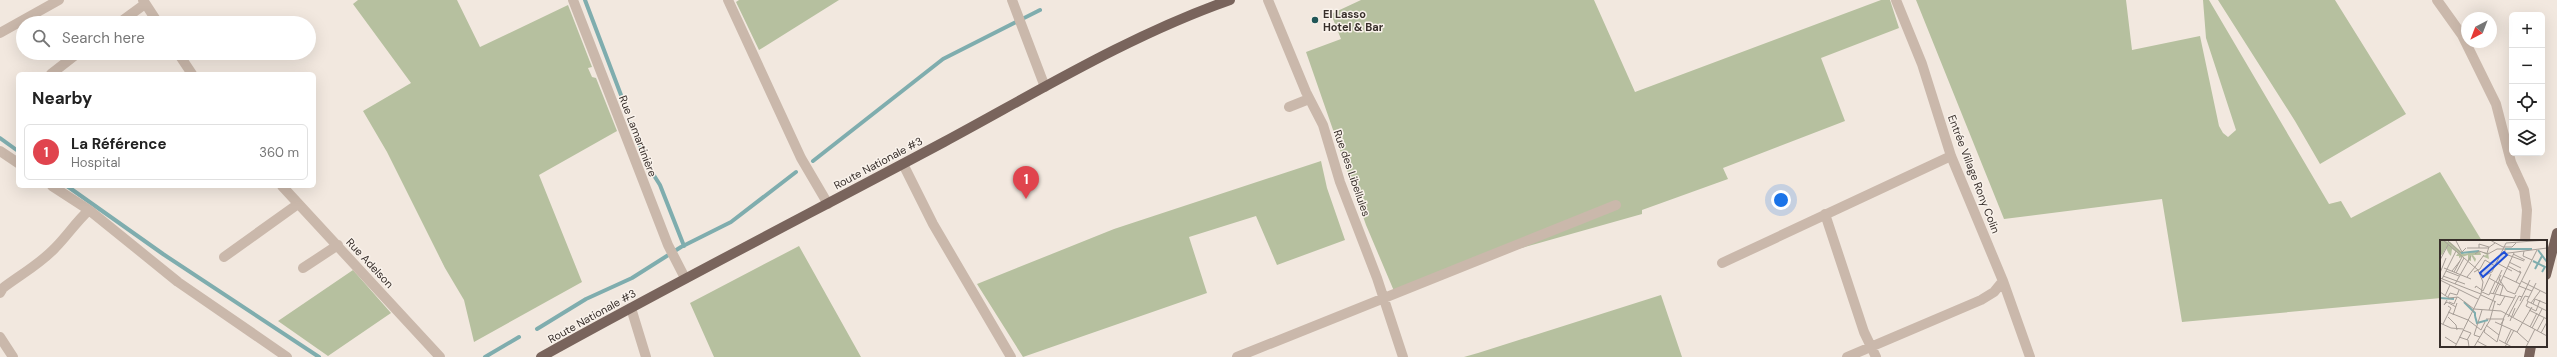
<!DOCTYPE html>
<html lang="en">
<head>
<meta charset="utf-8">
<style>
	:root { --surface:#fff; --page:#f6f6f6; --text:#222; --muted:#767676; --line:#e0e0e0; --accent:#b45309 }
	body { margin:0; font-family:"DM Sans",sans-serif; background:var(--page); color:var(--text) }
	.controls { position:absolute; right:12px; top:12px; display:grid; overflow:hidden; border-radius:6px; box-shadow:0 4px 16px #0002 }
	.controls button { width:36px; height:36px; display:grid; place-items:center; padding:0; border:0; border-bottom:1px solid var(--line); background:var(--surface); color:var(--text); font:20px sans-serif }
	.compass { position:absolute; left:2461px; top:12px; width:36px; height:36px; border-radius:50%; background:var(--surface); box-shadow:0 4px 16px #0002; rotate:222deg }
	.you { position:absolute; left:1781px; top:200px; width:14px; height:14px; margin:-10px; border:3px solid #fff; border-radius:50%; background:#1a73e8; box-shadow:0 0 0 6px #1a73e833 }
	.badge { display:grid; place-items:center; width:26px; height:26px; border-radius:50%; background:var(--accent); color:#fff; font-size:13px; font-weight:700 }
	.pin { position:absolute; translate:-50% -33px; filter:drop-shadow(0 1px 2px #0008) }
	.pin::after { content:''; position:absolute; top:21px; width:14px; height:12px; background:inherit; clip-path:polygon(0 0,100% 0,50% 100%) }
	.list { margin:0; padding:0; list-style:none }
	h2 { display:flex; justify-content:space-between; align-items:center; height:52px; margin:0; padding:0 16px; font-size:17px }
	h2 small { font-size:13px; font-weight:400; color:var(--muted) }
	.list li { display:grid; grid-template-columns:26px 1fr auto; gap:12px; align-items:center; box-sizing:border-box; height:56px; margin:0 8px 8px; padding:0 8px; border:1px solid var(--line); border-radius:6px }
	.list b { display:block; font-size:15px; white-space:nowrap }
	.list p { margin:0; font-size:13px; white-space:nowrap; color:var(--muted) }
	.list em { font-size:13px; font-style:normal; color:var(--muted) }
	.icon { flex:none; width:22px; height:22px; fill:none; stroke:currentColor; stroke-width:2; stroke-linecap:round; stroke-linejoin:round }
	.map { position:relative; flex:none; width:2557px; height:357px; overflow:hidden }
	.search { position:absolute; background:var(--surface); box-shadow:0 4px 16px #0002; left:16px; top:16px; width:300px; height:44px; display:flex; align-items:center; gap:10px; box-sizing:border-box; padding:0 14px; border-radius:22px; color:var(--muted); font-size:15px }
	.panel { position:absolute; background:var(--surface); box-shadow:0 4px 16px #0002; left:16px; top:72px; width:300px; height:116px; border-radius:6px }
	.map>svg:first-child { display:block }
	.green { fill:#b6c09f }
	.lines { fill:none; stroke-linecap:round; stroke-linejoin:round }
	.stream { stroke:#7fadae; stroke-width:4 }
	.minor { stroke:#cab8ab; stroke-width:10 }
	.primary { stroke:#79645c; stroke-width:10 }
	.poi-dot { fill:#215657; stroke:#f9f2eb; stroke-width:1.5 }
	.labels { text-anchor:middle; stroke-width:3; stroke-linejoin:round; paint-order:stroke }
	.poi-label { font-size:11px; font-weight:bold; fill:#372e2a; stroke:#f9f2eb; text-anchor:start }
	.street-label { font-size:11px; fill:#372e2a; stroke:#f9f2eb }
	.inset-river { fill:none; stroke:#7fadae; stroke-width:2 }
	.inset-road { fill:none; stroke:#a79e97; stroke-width:1 }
	.view { fill:#1d4ed8; fill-opacity:0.15; stroke:#1d4ed8; stroke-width:2 }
	.inset-edge { fill:none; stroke:#372e2a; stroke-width:2 }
</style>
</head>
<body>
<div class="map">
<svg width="2557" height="357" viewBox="0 0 2557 357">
	<rect width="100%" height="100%" fill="#f2e8df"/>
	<path class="green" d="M 358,0 L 457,0 L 480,47 L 568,5 L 592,67 L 588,68 L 592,77 L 596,78 L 617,131 L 539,175 L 582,282 L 474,342 L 464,300 L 445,268 L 387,152 L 363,111 L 411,83 L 353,4 Z
		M 739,0 L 839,0 L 759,50 L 736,2 Z
		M 1361,0 L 1594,0 L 1635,92 L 1881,0 L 1890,0 L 1899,28 L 1821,58 L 1845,121 L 1723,168 L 1728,179 L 1642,210 L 1642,214 L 1511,251 L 1394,291 L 1366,225 L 1306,52 L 1341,39 L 1331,14 Z
		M 1916,0 L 2126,0 L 2132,50 L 2200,36 L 2219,126 L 2223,133 L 2228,137 L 2236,130 L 2206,38 L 2203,0 L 2209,0 L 2329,204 L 2341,201 L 2351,218 L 2440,172 L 2482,241 L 2441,241 L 2441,298 L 2182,322 L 2162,199 L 2004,219 Z
		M 2218,0 L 2335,0 L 2406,114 L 2320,164 L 2295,121 Z
		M 1321,161 L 1327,188 L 1345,240 L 1277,265 L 1256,216 L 1189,237 L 1207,293 L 1023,357 L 977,284 L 1114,229 Z
		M 799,246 L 861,357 L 714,357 L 690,303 Z
		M 353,270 L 391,313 L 328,356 L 278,321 Z
		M 1661,295 L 1682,357 L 1464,357 L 1478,353 Z"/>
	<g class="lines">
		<path class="stream" d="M 585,0 L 621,95
			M 631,123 L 648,166 L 660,185 L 684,246
			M 0,138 L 18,151
			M 813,161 L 943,59 L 1040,10
			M 67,186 L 163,254 L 319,357
			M 537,329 L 586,299 L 632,278 L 681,247 L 731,222 L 796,172
			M 485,357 L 519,337"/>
		<path class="minor" d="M 143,0 L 158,23
			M 573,0 L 668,245 L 685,278
			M 728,0 L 801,158 L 828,204
			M 1012,0 L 1045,87
			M 1268,0 L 1306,92 L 1323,125 L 1340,182 L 1377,278 L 1403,357
			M 1896,0 L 1922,64 L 1951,156 L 2003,281 L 2030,357
			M 2437,0 L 2462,35 L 2496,104 L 2511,162 L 2524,190 L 2527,210 L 2525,241
			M 119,23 L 145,4
			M 0,33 L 59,0
			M 178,53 L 192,74
			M 51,74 L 78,53
			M 1289,107 L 1309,99
			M 0,151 L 18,163
			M 903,164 L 933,224 L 1011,357
			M 52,186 L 89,210 L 178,282 L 287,357
			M 282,186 L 440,357
			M 1825,214 L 1864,332 L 1876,357
			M 224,257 L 298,204
			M 1722,263 L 1951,156
			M 303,268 L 338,245
			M 0,293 L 3,288 C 20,275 40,264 55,248 C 67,236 76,222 89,210
			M 631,308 L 646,357
			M 0,337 L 13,357
			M 1237,357 L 1616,205
			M 1847,357 L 1981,300 L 1994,292 L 2003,281"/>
		<path class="primary" d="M 2546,275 L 2557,233
			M 541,357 C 674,283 809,214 944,142 C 1037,92 1130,35 1230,0
			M 2529,357 L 2531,346"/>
	</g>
	<circle class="poi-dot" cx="1315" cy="20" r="4"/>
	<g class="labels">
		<g class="poi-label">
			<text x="1323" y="18">El Lasso<tspan x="1323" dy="13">Hotel &amp; Bar</tspan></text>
		</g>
		<g class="street-label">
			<text transform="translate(638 136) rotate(69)" y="4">Rue Lamartinière</text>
			<text transform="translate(878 163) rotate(-28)" y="4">Route Nationale #3</text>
			<text transform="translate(1352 173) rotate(71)" y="4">Rue des Libellules</text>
			<text transform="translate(1974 174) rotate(69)" y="4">Entrée Village Rony Colin</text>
			<text transform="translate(370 263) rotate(47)" y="4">Rue Adelson</text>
			<text transform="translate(592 316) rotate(-29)" y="4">Route Nationale #3</text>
		</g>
	</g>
	<g transform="translate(2440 240)">
		<rect width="107" height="107" fill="#f2e8df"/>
		<path d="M 0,0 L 10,2 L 24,14 L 38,11 L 47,13 L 50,11 L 48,13 L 49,19 L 42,16 L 47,15 L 40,11 L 41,15 L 33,15 L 36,19 L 35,22 L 31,15 L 31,21 L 28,20 L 28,15 L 19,18 L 19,16 L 16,16 L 18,13 L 12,9 L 11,16 L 9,14 L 6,8 L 2,15 L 0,14 Z" fill="#b6c09f"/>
		<path class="inset-river" d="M 65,9 L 92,9M 98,10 L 107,22M 21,13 L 39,11M 93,21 L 105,27 L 102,32M 95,29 L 102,16M 0,58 L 14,59M 24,62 L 35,73 L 35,76M 35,76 L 37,83 L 48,80"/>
		<path class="inset-road" d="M 3,0 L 38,30 L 43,42 L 41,54 L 15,107M 7,0 L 21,13M 50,0 L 63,7 L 72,7 L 76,3M 16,1 L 22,12 L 26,8M 27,8 L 48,8 L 55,3M 39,8 L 39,4 L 49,7 L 47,13M 84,11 L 83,16 L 92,20M 35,14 L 39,11 L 48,14 L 57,9 L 65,9 L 65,14M 61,14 L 107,8M 73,14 L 85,20M 68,15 L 84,21M 0,20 L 8,5M 69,22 L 81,28M 57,23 L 72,31M 68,26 L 81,33M 35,27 L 44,15M 4,28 L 31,39M 6,31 L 19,36M 12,31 L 20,21M 14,32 L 22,17M 34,32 L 40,29 L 45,20 L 55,26M 0,33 L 6,18M 16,33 L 24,18M 61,35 L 59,39 L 67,51 L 75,54M 3,36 L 25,44M 63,36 L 80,44M 27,37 L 35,27M 42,37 L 52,32 L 66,3 L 107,0M 0,38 L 41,54M 49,38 L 63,46 L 60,56M 2,39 L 16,11M 0,40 L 38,59M 81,41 L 107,54M 56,42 L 62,30M 76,42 L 81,32 L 79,31M 96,43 L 87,61 L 107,71M 15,44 L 31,16M 79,46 L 92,51M 35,48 L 36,46 L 43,51 L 51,34M 0,52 L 9,58 L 18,57 L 34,69M 42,52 L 49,55 L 55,42M 50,53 L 74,58M 53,54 L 60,39M 55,54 L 74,13M 75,54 L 97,10M 41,55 L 56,62M 5,56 L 10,45M 8,57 L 10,53 L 17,55 L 19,50M 7,60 L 4,65 L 7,62 L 16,67M 80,61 L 90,40M 9,62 L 14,64 L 17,57M 88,62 L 86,66 L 96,71 L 100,60M 91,63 L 100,51M 57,64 L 60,65 L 65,56M 93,64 L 95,59 L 107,64M 34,69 L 61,71 L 107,96M 49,70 L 55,55M 89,70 L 107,79M 8,72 L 28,80M 13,75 L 17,63M 8,77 L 16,85 L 17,90M 68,77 L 79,56 L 82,57M 73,77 L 85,56 L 89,57M 46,79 L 64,79 L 61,84M 28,80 L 41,90 L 45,82M 70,81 L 75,68M 55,82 L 77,92 L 88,102M 0,83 L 11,88 L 23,89M 3,84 L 11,68 L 8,66M 46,85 L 59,95M 90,87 L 97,73M 92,88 L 102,69M 45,89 L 44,92 L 57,102 L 64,77 L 76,55M 23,90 L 31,93 L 27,100M 97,91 L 104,78M 77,92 L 92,67M 101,93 L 107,82M 5,97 L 16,104M 19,97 L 28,100 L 29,107M 40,97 L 34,95 L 42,70M 59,100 L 72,107M 37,101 L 48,107M 65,103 L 71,90M 34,107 L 50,80 L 55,61M 65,107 L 74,90M 86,107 L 95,89"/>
		<path class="view" d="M 64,12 L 67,15 L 43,37 L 40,33 Z"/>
		<rect width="107" height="107" class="inset-edge"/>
	</g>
</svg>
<div class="controls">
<button>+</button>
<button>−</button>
<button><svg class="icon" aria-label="locate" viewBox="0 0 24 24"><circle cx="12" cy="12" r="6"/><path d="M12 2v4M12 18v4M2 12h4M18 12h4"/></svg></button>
<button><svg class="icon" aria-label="layers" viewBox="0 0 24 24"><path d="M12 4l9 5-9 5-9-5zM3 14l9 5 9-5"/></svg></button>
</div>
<svg class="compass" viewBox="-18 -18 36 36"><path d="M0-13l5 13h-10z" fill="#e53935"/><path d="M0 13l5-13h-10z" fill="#767676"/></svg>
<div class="you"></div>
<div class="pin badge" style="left:1026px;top:199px;background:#e0444e">1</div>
<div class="search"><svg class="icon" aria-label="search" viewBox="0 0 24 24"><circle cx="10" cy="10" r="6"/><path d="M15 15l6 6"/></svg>Search here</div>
<section class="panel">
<h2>Nearby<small></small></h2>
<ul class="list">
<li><span class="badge" style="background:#e0444e">1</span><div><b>La Référence</b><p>Hospital</p></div><em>360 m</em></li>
</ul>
</section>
</div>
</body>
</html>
